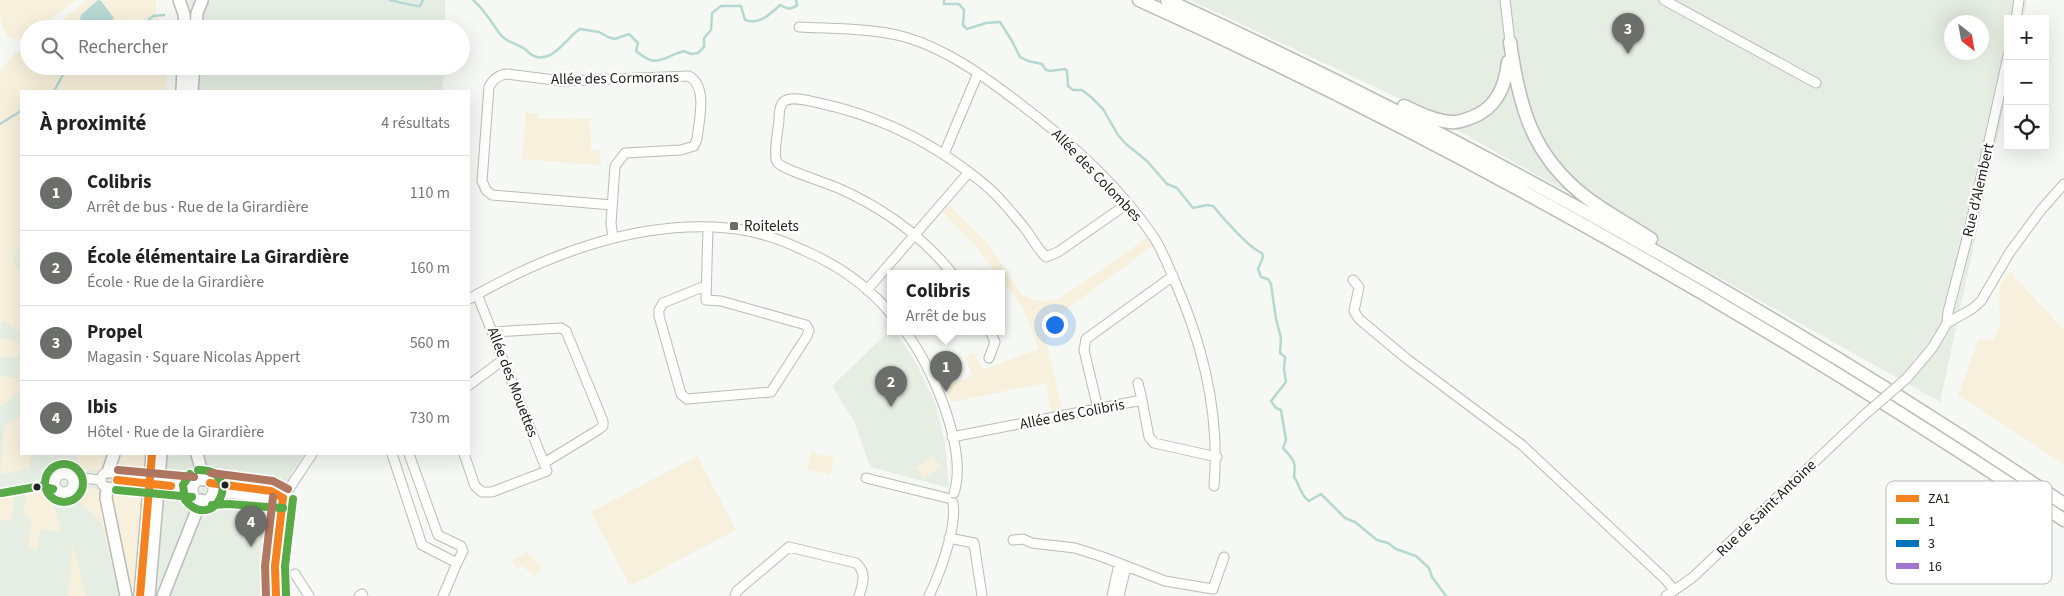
<!DOCTYPE html>
<html lang="fr">
<head>
<meta charset="utf-8">
<style>
	:root { --surface:#fff; --page:#f6f6f6; --text:#222; --muted:#767676; --line:#e0e0e0; --accent:#6b6e6a }
	body { margin:0; font-family:"Source Sans 3",sans-serif; background:var(--page); color:var(--text) }
	.controls { position:absolute; right:15px; top:15px; display:grid; overflow:hidden; border-radius:0px; box-shadow:0 5px 20px #0002 }
	.controls button { width:45px; height:45px; display:grid; place-items:center; padding:0; border:0; border-bottom:1px solid var(--line); background:var(--surface); color:var(--text); font:25px sans-serif }
	.compass { position:absolute; left:1944px; top:15px; width:45px; height:45px; border-radius:50%; background:var(--surface); box-shadow:0 5px 20px #0002; rotate:149deg }
	.you { position:absolute; left:1054px; top:324px; width:18px; height:18px; margin:-12px; border:4px solid #fff; border-radius:50%; background:#1a73e8; box-shadow:0 0 0 8px #1a73e833 }
	.badge { display:grid; place-items:center; width:32px; height:32px; border-radius:50%; background:var(--accent); color:#fff; font-size:16px; font-weight:700 }
	.pin { position:absolute; translate:-50% -41px; filter:drop-shadow(0 1px 2px #0008) }
	.pin::after { content:''; position:absolute; top:26px; width:18px; height:15px; background:inherit; clip-path:polygon(0 0,100% 0,50% 100%) }
	.popup { position:absolute; left:887px; top:270px; width:118px; height:65px; box-sizing:border-box; display:grid; place-content:center; border-radius:0px; background:var(--surface); filter:drop-shadow(0 1px 4px #0005); font-size:16px; white-space:nowrap; color:var(--muted) }
	.popup b { font-size:19px; color:var(--text) }
	.popup::after { content:''; position:absolute; left:50%; top:100%; margin-left:-10px; border:10px solid transparent; border-top-color:var(--surface) }
	.list { margin:0; padding:0; list-style:none }
	h2 { display:flex; justify-content:space-between; align-items:center; height:65px; margin:0; padding:0 20px; font-size:21px }
	h2 small { font-size:16px; font-weight:400; color:var(--muted) }
	.list li { display:grid; grid-template-columns:32px 1fr auto; gap:15px; align-items:center; box-sizing:border-box; height:75px; padding:0 20px; border-top:1px solid var(--line) }
	.list b { display:block; font-size:19px; white-space:nowrap }
	.list p { margin:0; font-size:16px; white-space:nowrap; color:var(--muted) }
	.list em { font-size:16px; font-style:normal; color:var(--muted) }
	.icon { flex:none; width:28px; height:28px; fill:none; stroke:currentColor; stroke-width:2; stroke-linecap:round; stroke-linejoin:round }
	.map { position:relative; flex:none; width:2064px; height:596px; overflow:hidden }
	.search { position:absolute; background:var(--surface); box-shadow:0 5px 20px #0002; left:20px; top:20px; width:450px; height:55px; display:flex; align-items:center; gap:12px; box-sizing:border-box; padding:0 18px; border-radius:28px; color:var(--muted); font-size:19px }
	.panel { position:absolute; background:var(--surface); box-shadow:0 5px 20px #0002; left:20px; top:90px; width:450px; height:365px; border-radius:0px }
	.map>svg:first-child { display:block }
	.built { fill:#e6eee3; fill-rule:evenodd }
	.green { fill:#f7f0dc }
	.water { fill:#b5d8d3 }
	.lines { fill:none; stroke-linecap:round; stroke-linejoin:round }
	.stream { stroke:#b5d8d3; stroke-width:2.5 }
	.minor-casing { stroke:#b9bcb8; stroke-width:11 }
	.major-casing { stroke:#b9bcb8; stroke-width:14 }
	.highway-casing { stroke:#b9bcb8; stroke-width:15 }
	.minor { stroke:#fefefd; stroke-width:9 }
	.major { stroke:#fefefd; stroke-width:11 }
	.highway { stroke:#fefefd; stroke-width:12 }
	.minor-bridge-casing { stroke:#b9bcb8; stroke-width:11; stroke-linecap:butt }
	.major-bridge-casing { stroke:#b9bcb8; stroke-width:14; stroke-linecap:butt }
	.minor-bridge { stroke:#fefefd; stroke-width:9 }
	.major-bridge { stroke:#fefefd; stroke-width:11 }
	.bus-1-casing { stroke:#fff; stroke-width:11 }
	.bus-2-casing { stroke:#fff; stroke-width:11 }
	.bus-3-casing { stroke:#fff; stroke-width:11 }
	.bus-1 { stroke:#f58220; stroke-width:8 }
	.bus-2 { stroke:#57aa46; stroke-width:8 }
	.bus-3 { stroke:#b07761; stroke-width:8 }
	.poi-dot { fill:#6b6e6a; stroke:#fff; stroke-width:2 }
	.bus-dot { fill:#212320; stroke:#fff; stroke-width:2 }
	.labels { text-anchor:middle; stroke-width:4.5; stroke-linejoin:round; paint-order:stroke }
	.street-label { font-size:15px; fill:#212320; stroke:#fff }
	.poi-label { font-size:15px; fill:#212320; stroke:#fff; text-anchor:start }
	.key { fill:#fff; stroke:#bcbdbc; stroke-width:1 }
	.key-label { font-size:14px; fill:#212320 }
</style>
</head>
<body>
<div class="map">
<svg width="2064" height="596" viewBox="0 0 2064 596">
	<rect width="100%" height="100%" fill="#f5f8f3"/>
	<path class="built" d="M 188,0 L 445,0 L 445,29 L 184,29 Z
		M 1190,0 L 2027,0 L 2023,19 L 2008,19 L 2008,88 L 1940,402 L 1409,103 ZM 1952,22 L 1982,22 L 1982,52 L 1952,52 Z
		M 180,66 L 445,66 L 442,91 L 177,91 Z
		M 0,222 L 21,245 L 21,454 L 304,454 L 292,472 L 271,566 L 274,596 L 0,596 Z
		M 891,329 L 895,331 L 916,363 L 935,402 L 945,442 L 949,488 L 870,467 L 854,421 L 832,386 Z"/>
	<path class="green" d="M 0,0 L 76,0 L 38,29 L 29,29 L 29,36 L 19,40 C 0,39 0,15 0,0 Z
		M 87,0 L 156,0 L 156,14 L 164,29 L 52,29 Z
		M 29,44 L 29,66 L 167,66 L 166,91 L 21,91 L 21,247 C 10,255 13,263 21,272 L 21,331 L 11,327 L 10,323 L 2,322 L 0,333 L 0,71 L 14,54 Z
		M 526,112 L 538,114 L 538,118 L 590,119 L 591,150 L 600,150 L 601,165 L 522,159 Z
		M 949,205 L 989,245 L 1021,294 L 1032,299 L 1045,302 L 1061,298 L 1148,237 L 1154,245 L 1043,326 L 1062,409 L 1051,412 L 1045,383 L 951,402 L 945,386 L 973,376 L 966,358 L 974,352 L 982,370 L 1038,349 C 1032,331 1027,313 1015,297 C 1010,289 1001,283 1001,273 L 996,273 L 977,247 L 942,212 Z
		M 2010,272 L 2064,330 L 2064,464 L 1958,395 L 1979,339 L 1994,340 L 2001,321 L 1999,303 L 2000,285 Z
		M 0,338 L 14,341 L 21,346 L 21,391 L 0,406 L 0,375 L 18,379 L 20,357 L 0,357 Z
		M 21,415 L 21,454 L 31,454 L 30,468 L 0,474 L 4,429 L 5,426 Z
		M 811,452 L 835,458 L 830,475 L 807,469 Z
		M 77,454 L 109,454 L 100,470 L 78,471 L 76,471 Z
		M 117,454 L 147,454 L 145,478 C 133,476 123,474 114,466 Z
		M 697,456 L 736,530 L 630,586 L 591,512 Z
		M 933,456 L 941,467 L 924,479 L 916,467 Z
		M 32,486 C 50,486 56,513 61,527 L 57,531 L 40,530 L 38,549 L 28,548 L 31,517 L 24,516 L 25,494 Z
		M 83,488 L 97,489 L 101,494 L 123,596 L 119,596 L 100,517 L 95,518 L 90,511 L 77,501 L 77,491 Z
		M 122,488 L 145,488 L 135,596 L 130,596 L 112,507 L 113,496 Z
		M 0,489 L 8,491 L 14,497 L 12,521 L 0,520 Z
		M 73,542 L 86,596 L 68,596 Z
		M 526,552 L 542,567 L 535,576 L 522,566 L 517,568 L 511,561 Z"/>
	<path class="water" d="M 98,0 L 101,1 L 114,18 C 104,29 92,29 78,29 L 81,15 Z"/>
	<g class="lines">
		<path class="stream" d="M 390,0 C 394,1 417,7 420,6 L 423,0
			M 473,0 C 484,9 492,23 500,34 C 506,43 518,43 526,50 C 533,57 539,60 550,55 C 561,50 569,36 580,29 L 599,32 L 608,37 L 615,39 L 629,34 L 638,43 L 636,51 C 658,69 660,58 684,51 L 691,54 L 698,53 L 704,47 L 704,38 L 711,30 L 712,13 L 721,6 L 741,6 L 745,20 C 760,25 769,15 780,5 C 787,8 790,11 797,5 L 796,0
			M 944,0 L 944,4 L 959,4 L 964,10 L 963,25 L 967,29 L 986,23 L 1000,22 L 1012,41 L 1020,57 L 1028,61 L 1042,64 L 1046,70 L 1050,71 L 1065,69 L 1067,71 L 1068,86 L 1073,90 L 1082,90 L 1091,97 L 1103,109 L 1118,135 L 1126,144 L 1147,161 L 1167,184 L 1177,188 L 1193,208 L 1207,205 L 1213,206 C 1222,217 1250,249 1262,253 L 1263,257 L 1258,269 L 1261,277 L 1268,279 L 1271,284 L 1276,319 L 1281,338 L 1280,353 L 1285,357 L 1284,369 L 1286,382 L 1271,401 L 1276,408 L 1281,410 L 1286,440 L 1283,448 C 1294,460 1296,461 1294,477 C 1300,485 1300,495 1309,501 L 1321,494 L 1345,518 L 1355,522 L 1377,540 L 1388,543 L 1396,549 L 1416,556 L 1429,568 L 1432,577 L 1446,596
			M 139,29 L 153,16 L 164,15
			M 54,91 L 65,71 L 73,66
			M 0,124 L 21,111"/>
		<g class="minor-casing">
			<path id="minor" d="M 1505,0 L 1510,42
				M 1664,0 L 1816,83
				M 2016,19 L 2019,0
				M 799,27 C 834,29 872,28 905,37 C 947,49 985,77 1019,103 C 1067,139 1119,186 1153,236 C 1163,251 1169,268 1176,284 C 1204,348 1220,416 1214,486
				M 944,154 L 978,73
				M 612,205 L 492,195 L 486,190 L 482,181 L 489,87 C 493,79 498,75 507,74 L 562,81 L 689,76 C 708,87 699,120 697,139 L 694,146 L 681,150 L 625,153 L 615,166 L 611,223 L 613,238
				M 952,273 C 922,236 881,207 838,188 C 827,183 781,169 777,162 C 773,155 778,129 779,121 C 779,116 779,110 781,106 C 785,93 809,101 819,103 C 871,114 918,135 962,167 C 974,176 987,185 997,196 C 1007,207 1017,218 1026,230 C 1033,239 1038,250 1046,257 L 1058,252 L 1127,204
				M 1353,280 L 1359,287 L 1354,311 L 1359,319 L 1407,359 L 1522,445 L 1665,579 L 1674,590
				M 705,286 L 663,303 L 659,310 L 659,316 L 681,394 L 687,399 L 771,392 L 807,336 L 809,330 L 806,325 L 721,301 L 706,300 L 708,227
				M 867,290 L 969,172
				M 469,299 C 545,255 637,220 727,228 C 753,230 780,239 803,250 C 836,264 868,286 891,314
				M 1947,323 L 1948,312 L 1969,231 L 2008,56
				M 905,331 C 932,366 968,449 954,493
				M 493,332 L 561,328 L 566,331 L 603,421 L 603,426 L 598,430 L 544,463
				M 989,358 L 995,342 L 990,331
				M 1907,378 L 1933,347 L 1947,323 L 1972,309 L 1981,301 L 2010,252 L 2041,210 L 2064,184
				M 1138,383 L 1142,400
				M 469,385 L 503,360
				M 1098,409 L 1084,350 L 1086,339 L 1173,276
				M 952,437 L 1142,400 L 1149,437 L 1154,443 L 1217,457
				M 392,454 L 422,545 L 457,563 L 463,551 L 461,546 L 438,535 L 409,454
				M 464,454 L 475,486 L 482,492 L 492,492 L 547,471 L 477,294
				M101 480a8 8 0 1 1 16 0a8 8 0 1 1-16 0Z
				M55 483a9 9 0 1 1 18 0a9 9 0 1 1-18 0Z
				M 866,478 L 947,498
				M193 490a10 10 0 1 1 20 0a10 10 0 1 1-20 0Z
				M 117,480 L 193,487
				M 73,481 L 81,478 L 101,480
				M 210,483 L 271,491 L 283,498
				M 211,495 C 234,490 259,500 282,498
				M 949,538 L 974,543 L 982,596
				M 1013,540 L 1023,539 L 1032,543 L 1075,548 L 1103,557 L 1165,581 L 1213,589 L 1224,557
				M 295,574 L 309,596
				M 276,596 L 275,566 L 283,498 L 312,454
				M 359,596 L 362,594 L 363,596
				M 443,596 L 457,563
				M 735,596 L 737,591 L 789,547 L 856,563 C 867,573 863,583 859,596
				M 929,596 C 940,573 957,528 953,503
				M 1112,596 L 1119,564
				M 1119,596 L 1126,567
				M 1666,596 L 1692,578 L 1862,417"/>
		</g>
		<g class="major-casing">
			<path id="major" d="M 179,0 L 184,14 L 185,29
				M 196,29 L 197,13 L 202,1
				M 182,91 L 183,66
				M 192,91 L 194,66
				M 197,454 L 204,480
				M 108,472 L 114,454
				M 150,478 L 152,454
				M 159,479 L 161,454
				M 107,488 L 106,498 L 126,596
				M 140,596 L 149,489
				M 149,596 L 158,490
				M 163,596 L 201,500"/>
		</g>
		<g class="highway-casing">
			<path id="highway" d="M 1139,0 C 1462,146 1769,323 2064,520
				M 1167,0 C 1479,144 1778,312 2064,504
				M 1510,42 C 1519,107 1532,156 1587,198 C 1607,213 1630,225 1651,239
				M 1404,106 C 1419,113 1435,121 1451,122 C 1458,123 1464,120 1470,118 C 1496,109 1505,88 1508,62"/>
		</g>
		<use href="#minor" class="minor"/>
		<use href="#major" class="major"/>
		<use href="#highway" class="highway"/>
		<g class="minor-bridge-casing">
			<path id="minor-bridge" d="M 1862,417 L 1907,378"/>
		</g>
		<g class="major-bridge-casing">
			<path id="major-bridge" d="M 149,489 L 150,478
				M 158,490 L 159,479"/>
		</g>
		<use href="#minor-bridge" class="minor-bridge"/>
		<use href="#major-bridge" class="major-bridge"/>
		<g class="bus-1-casing">
			<path id="bus-1" d="M 117,480 L 171,486
				M 210,483 L 271,491 L 283,498
				M 140,596 L 152,454
				M 276,596 L 275,566 L 283,498"/>
		</g>
		<g class="bus-2-casing">
			<path id="bus-2" d="M45 483a19 19 0 1 1 38 0a19 19 0 1 1-38 0Z
				M 190,474 L 183,485 L 185,500 C 215,535 245,469 198,470
				M 116,490 L 192,497
				M 2,493 L 41,486 L 53,489
				M 212,505 L 228,504 L 283,508
				M 286,596 L 285,566 L 293,499"/>
		</g>
		<g class="bus-3-casing">
			<path id="bus-3" d="M 118,470 L 194,477
				M 211,473 L 273,481 L 288,489
				M 266,596 L 265,566 L 273,497"/>
		</g>
		<use href="#bus-1" class="bus-1"/>
		<use href="#bus-2" class="bus-2"/>
		<use href="#bus-3" class="bus-3"/>
	</g>
	<rect class="poi-dot" x="729" y="221" width="10" height="10" rx="2.5"/>
	<g class="bus-dot">
		<circle cx="225" cy="485" r="4.5"/>
		<circle cx="37" cy="487" r="4.5"/>
	</g>
	<g class="labels">
		<g class="street-label">
			<text transform="translate(615 78) rotate(-1)" y="5">Allée des Cormorans</text>
			<text transform="translate(1097 175) rotate(46)" y="5">Allée des Colombes</text>
			<text transform="translate(1978 190) rotate(-77)" y="5">Rue d’Alembert</text>
			<text transform="translate(513 382) rotate(69)" y="5">Allée des Mouettes</text>
			<text transform="translate(1072 414) rotate(-11)" y="5">Allée des Colibris</text>
			<text transform="translate(1766 508) rotate(-44)" y="5">Rue de Saint-Antoine</text>
		</g>
		<g class="poi-label">
			<text x="744" y="231">Roitelets</text>
		</g>
	</g>
	<rect x="1886" y="481" width="166" height="103" rx="8" class="key"/>
	<rect x="1896" y="495" width="23" height="7" fill="#f58220"/>
	<rect x="1896" y="518" width="23" height="6" fill="#57aa46"/>
	<rect x="1896" y="540" width="23" height="7" fill="#0071bb"/>
	<rect x="1896" y="563" width="23" height="6" fill="#a376cd"/>
	<g class="key-label">
		<text x="1928" y="503">ZA1</text>
		<text x="1928" y="526">1</text>
		<text x="1928" y="548">3</text>
		<text x="1928" y="571">16</text>
	</g>
</svg>
<div class="controls">
<button>+</button>
<button>−</button>
<button><svg class="icon" aria-label="locate" viewBox="0 0 24 24"><circle cx="12" cy="12" r="6"/><path d="M12 2v4M12 18v4M2 12h4M18 12h4"/></svg></button>
</div>
<svg class="compass" viewBox="-18 -18 36 36"><path d="M0-13l5 13h-10z" fill="#e53935"/><path d="M0 13l5-13h-10z" fill="#767676"/></svg>
<div class="you"></div>
<div class="pin badge" style="left:946px;top:392px">1</div>
<div class="popup"><b>Colibris</b>Arrêt de bus</div>
<div class="pin badge" style="left:891px;top:407px">2</div>
<div class="pin badge" style="left:1628px;top:54px">3</div>
<div class="pin badge" style="left:251px;top:547px">4</div>
<div class="search"><svg class="icon" aria-label="search" viewBox="0 0 24 24"><circle cx="10" cy="10" r="6"/><path d="M15 15l6 6"/></svg>Rechercher</div>
<section class="panel">
<h2>À proximité<small>4 résultats</small></h2>
<ul class="list">
<li><span class="badge">1</span><div><b>Colibris</b><p>Arrêt de bus · Rue de la Girardière</p></div><em>110 m</em></li>
<li><span class="badge">2</span><div><b>École élémentaire La Girardière</b><p>École · Rue de la Girardière</p></div><em>160 m</em></li>
<li><span class="badge">3</span><div><b>Propel</b><p>Magasin · Square Nicolas Appert</p></div><em>560 m</em></li>
<li><span class="badge">4</span><div><b>Ibis</b><p>Hôtel · Rue de la Girardière</p></div><em>730 m</em></li>
</ul>
</section>
</div>
</body>
</html>
